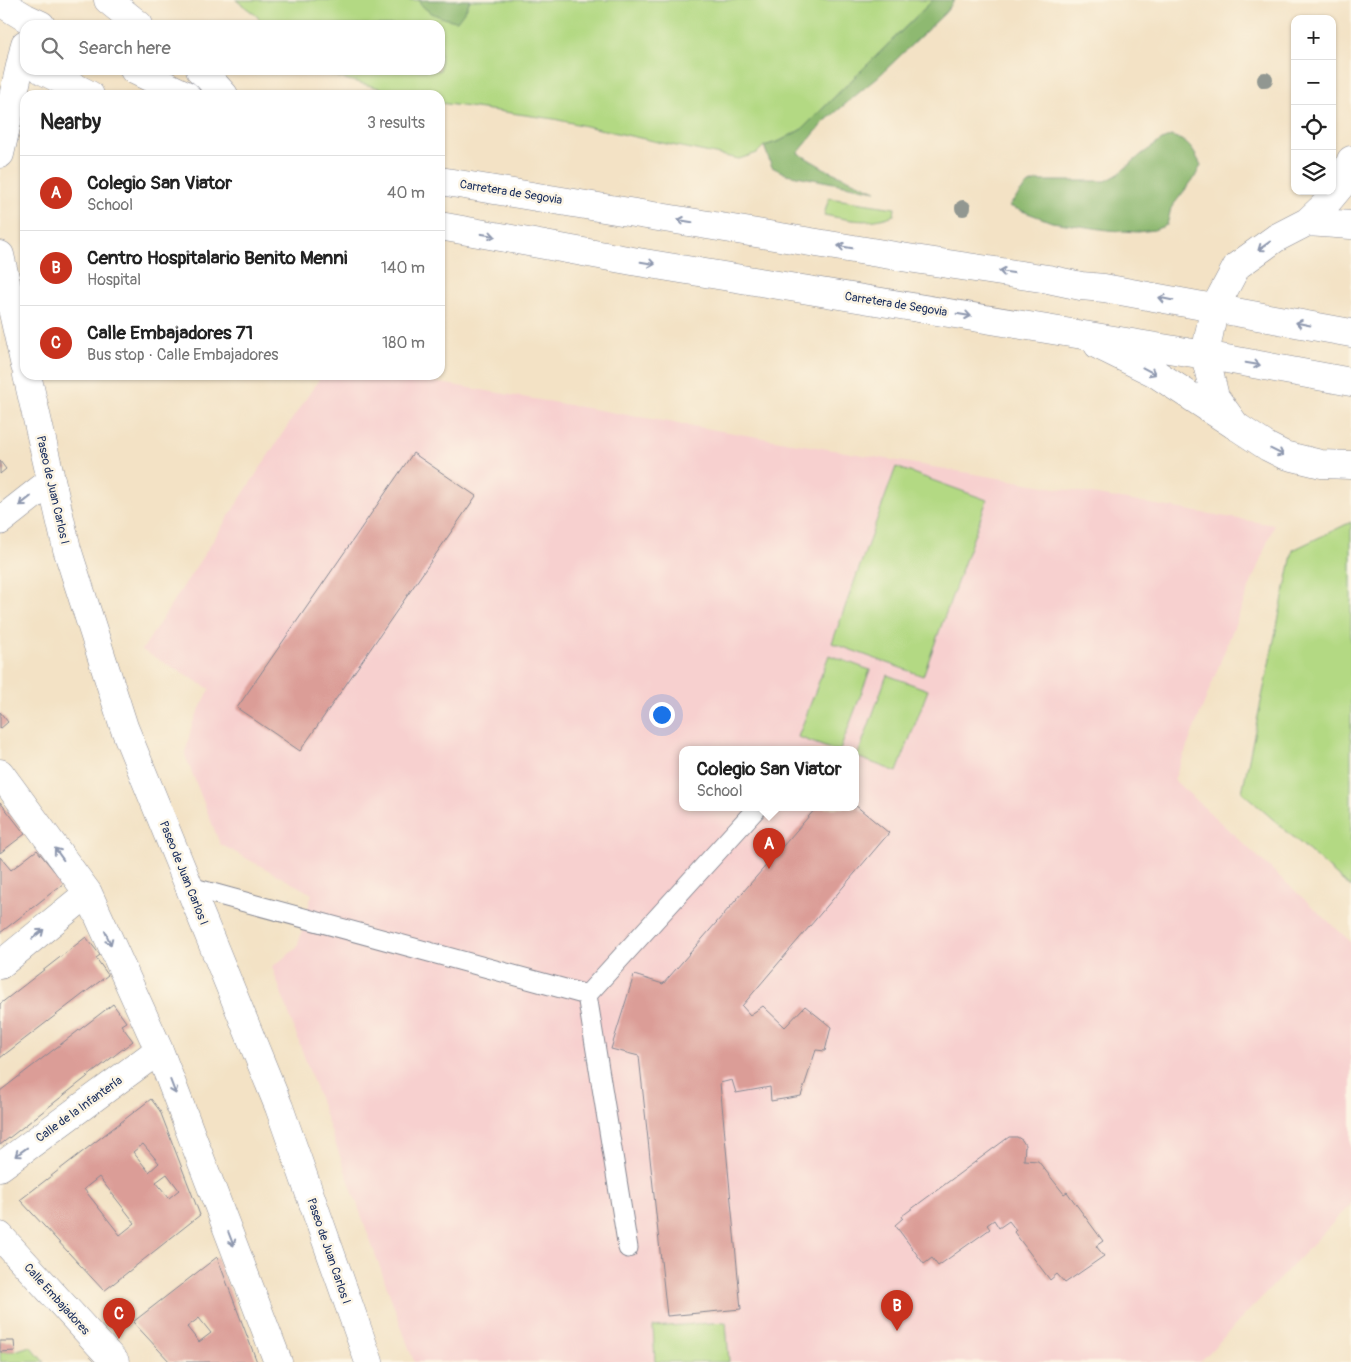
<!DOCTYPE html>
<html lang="en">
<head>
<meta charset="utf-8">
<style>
	:root { --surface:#fff; --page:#f2f2f2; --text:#222; --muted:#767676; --line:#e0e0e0; --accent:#c8321e }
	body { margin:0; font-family:Pangolin,sans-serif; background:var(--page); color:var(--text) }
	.controls { position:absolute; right:15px; top:15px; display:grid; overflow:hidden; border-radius:10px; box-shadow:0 1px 4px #0004 }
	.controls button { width:45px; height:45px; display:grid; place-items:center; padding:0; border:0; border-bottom:1px solid var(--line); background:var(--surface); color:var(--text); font:25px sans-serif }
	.you { position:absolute; left:661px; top:714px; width:18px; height:18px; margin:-12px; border:4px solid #fff; border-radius:50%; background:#1a73e8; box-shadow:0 0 0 8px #1a73e833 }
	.badge { display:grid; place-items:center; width:32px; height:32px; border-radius:50%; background:var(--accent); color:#fff; font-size:16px; font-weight:700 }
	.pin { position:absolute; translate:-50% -41px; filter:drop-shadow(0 1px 2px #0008) }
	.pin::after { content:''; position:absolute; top:26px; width:18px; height:15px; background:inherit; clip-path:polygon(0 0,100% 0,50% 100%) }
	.popup { position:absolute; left:679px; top:746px; width:180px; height:65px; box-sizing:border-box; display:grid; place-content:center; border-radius:10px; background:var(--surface); filter:drop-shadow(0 1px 4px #0005); font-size:16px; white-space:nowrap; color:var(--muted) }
	.popup b { font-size:19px; color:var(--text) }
	.popup::after { content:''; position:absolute; left:50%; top:100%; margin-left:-10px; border:10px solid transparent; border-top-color:var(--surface) }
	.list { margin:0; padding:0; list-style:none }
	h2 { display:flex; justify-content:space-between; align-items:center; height:65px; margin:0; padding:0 20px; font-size:21px }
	h2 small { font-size:16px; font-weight:400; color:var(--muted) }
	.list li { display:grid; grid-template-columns:32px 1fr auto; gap:15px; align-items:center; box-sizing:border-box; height:75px; padding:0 20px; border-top:1px solid var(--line) }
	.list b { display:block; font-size:19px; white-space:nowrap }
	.list p { margin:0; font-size:16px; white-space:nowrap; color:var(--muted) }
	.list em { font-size:16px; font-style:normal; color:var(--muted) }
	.icon { flex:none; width:28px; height:28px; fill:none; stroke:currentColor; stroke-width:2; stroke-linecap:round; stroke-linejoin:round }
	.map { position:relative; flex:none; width:1351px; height:1362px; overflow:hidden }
	.search { position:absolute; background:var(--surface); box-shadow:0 1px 4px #0004; left:20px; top:20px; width:425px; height:55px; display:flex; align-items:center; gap:12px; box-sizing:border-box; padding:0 18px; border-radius:15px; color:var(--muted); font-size:19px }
	.panel { position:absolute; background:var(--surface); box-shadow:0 1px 4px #0004; left:20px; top:90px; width:425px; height:290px; border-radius:15px }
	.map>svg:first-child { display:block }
	.built { fill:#f7d0cf; fill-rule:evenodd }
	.green { fill:#b3d983; stroke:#678470 }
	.forest { fill:#8eb971; stroke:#547468 }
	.building { fill:#db9d97; fill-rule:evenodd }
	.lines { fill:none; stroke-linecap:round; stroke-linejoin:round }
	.service-casing { stroke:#878892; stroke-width:21 }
	.minor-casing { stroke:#878892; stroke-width:29 }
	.tertiary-casing { stroke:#878892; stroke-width:29 }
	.primary-casing { stroke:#878892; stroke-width:29 }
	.service { stroke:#fff; stroke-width:19 }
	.minor { stroke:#fff; stroke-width:28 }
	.tertiary { stroke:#fff; stroke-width:28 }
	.primary { stroke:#fff; stroke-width:28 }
	.tree { fill:#919791 }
	.oneway { stroke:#8d97ae }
	.labels { text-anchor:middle; stroke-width:5; stroke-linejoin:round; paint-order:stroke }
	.street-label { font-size:12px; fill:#1b2f5e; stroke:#fcf5e5 }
</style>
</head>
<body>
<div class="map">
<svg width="1351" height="1362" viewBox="0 0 1351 1362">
	<rect width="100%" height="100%" fill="#fcf5e5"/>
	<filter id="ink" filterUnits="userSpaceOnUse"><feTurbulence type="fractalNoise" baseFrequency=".02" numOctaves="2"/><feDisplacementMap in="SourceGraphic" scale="10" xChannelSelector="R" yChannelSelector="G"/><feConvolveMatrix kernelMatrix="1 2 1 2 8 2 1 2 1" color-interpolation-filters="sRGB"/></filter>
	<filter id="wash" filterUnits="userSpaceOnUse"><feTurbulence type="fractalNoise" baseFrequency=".0096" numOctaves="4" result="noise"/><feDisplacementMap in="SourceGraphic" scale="20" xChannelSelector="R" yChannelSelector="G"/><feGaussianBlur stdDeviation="1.12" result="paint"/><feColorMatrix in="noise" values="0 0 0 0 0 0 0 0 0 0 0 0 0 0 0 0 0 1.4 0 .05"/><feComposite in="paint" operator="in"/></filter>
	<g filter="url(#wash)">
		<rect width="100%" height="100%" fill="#f3e2c5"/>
		<path class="built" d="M 322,375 L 393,375 L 1274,525 L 1174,780 L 1351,942 L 1351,1204 L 1200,1362 L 414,1362 L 272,967 L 297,948 L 312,894 L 220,844 L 185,755 L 192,724 L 210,689 L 142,650 L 286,428 ZM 683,750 L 855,750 L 855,808 L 683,808 Z"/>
		<path class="green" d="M 236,0 L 418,0 L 466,9 L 470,0 L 933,0 L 802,129 L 780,141 L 764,146 L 757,153 L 739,159 L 667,144 L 554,119 L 440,103 L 440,95 L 406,95 L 337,77 L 316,70 L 440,70 L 440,25 L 263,25 L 257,16 Z
			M 829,198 L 895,208 L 894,215 C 868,225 851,220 824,215 Z
			M 896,467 L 987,500 L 923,676 L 832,643 Z
			M 1351,522 L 1351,888 L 1242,792 L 1293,550 Z
			M 829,655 L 870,670 L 840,750 L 833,750 L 798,737 Z
			M 887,675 L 928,690 L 897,772 L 857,757 Z
			M 726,1322 L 729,1362 L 655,1362 L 653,1327 Z
			M 30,1346 L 44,1362 L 0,1362 L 0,1352 L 15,1351 Z"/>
		<path class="forest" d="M 418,0 L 470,0 L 466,9 L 457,21 C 443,19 425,13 418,0 Z
			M 933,0 L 955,0 L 945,13 L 880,75 L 824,122 L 798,153 L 827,170 L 876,191 L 786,174 L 772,167 L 764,146 L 780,141 L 802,129 Z
			M 1171,136 C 1189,141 1193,150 1201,165 L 1195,177 L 1171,208 L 1167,225 L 1154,230 L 1138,232 L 1108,230 L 1052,222 L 1009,206 L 1027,185 L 1037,181 L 1106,181 L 1117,175 L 1142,154 L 1162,140 Z"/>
		<g id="blocks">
			<path class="building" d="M 413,453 L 476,496 L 300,751 L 237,708 Z
				M 0,461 L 6,469 L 0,474 Z
				M 0,712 L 8,722 L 0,729 Z
				M 0,802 L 25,834 L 0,853 Z
				M 855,805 L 889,833 L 742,1006 L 750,1015 L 763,1006 L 785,1027 L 805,1006 L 831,1027 L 825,1051 L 816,1050 L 801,1096 L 771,1101 L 770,1087 L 736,1093 L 732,1080 L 720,1083 L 741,1309 L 667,1316 L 639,1056 L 611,1049 L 634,975 L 663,984 L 816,808 L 855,808 Z
				M 37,850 L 64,883 L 0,933 L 0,857 L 11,870 Z
				M 86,937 L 100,955 L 96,958 L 108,975 L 0,1058 L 0,1004 Z
				M 113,1004 L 126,1022 L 121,1025 L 133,1041 L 0,1145 L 0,1091 Z
				M 151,1099 L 160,1111 L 200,1215 L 104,1291 L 20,1200 ZM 143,1144 L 159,1163 L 149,1172 L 133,1152 ZM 167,1174 L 179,1190 L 169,1198 L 156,1182 ZM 99,1177 L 135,1223 L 120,1235 L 84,1189 Z
				M 1009,1137 L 1017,1137 L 1022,1140 L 1025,1145 L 1024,1160 L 1038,1161 L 1064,1194 L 1067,1192 L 1103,1241 L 1096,1246 L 1104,1256 L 1065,1283 L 1057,1274 L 1050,1280 L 1014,1232 L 1016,1230 L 1009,1221 L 999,1228 L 994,1220 L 987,1225 L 990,1229 L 938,1266 L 932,1258 L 924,1264 L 895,1225 L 903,1218 L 902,1216 Z
				M 217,1257 L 257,1362 L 235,1362 L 233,1360 L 231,1362 L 170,1362 L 133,1322 ZM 199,1318 L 211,1333 L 199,1342 L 187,1327 Z
				M 0,1341 L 14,1341 L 15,1351 L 0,1352 Z"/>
		</g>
	</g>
	<g filter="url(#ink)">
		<use href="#blocks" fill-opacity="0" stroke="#878892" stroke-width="1"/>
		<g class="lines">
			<g class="service-casing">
				<path id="service" d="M 190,887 L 587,995 L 757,808
					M 587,995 L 628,1248"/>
			</g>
			<g class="minor-casing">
				<path id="minor" d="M 0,521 L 51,481
					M 0,773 L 88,893 L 159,1050 L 278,1362
					M 0,965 L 88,893
					M 0,1167 L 159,1050
					M 0,1236 L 115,1362"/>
			</g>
			<g class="tertiary-casing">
				<path id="tertiary" d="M 1307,222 L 1323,207 L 1343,183 L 1351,160
					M 1351,225 L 1307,222 L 1276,238 L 1237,266 L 1214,309 L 1205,355 L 1215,397 L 1236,426 L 1268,447 L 1284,455 L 1321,464 L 1351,465"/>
			</g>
			<g class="primary-casing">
				<path id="primary" d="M 108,0 L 139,25
					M 0,2 L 26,18 L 41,25
					M 42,70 L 90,95
					M 134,70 L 186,95
					M 200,70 L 206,75 L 224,95
					M 0,154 L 25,44
					M 440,181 L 908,258 L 1048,279 L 1081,286 L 1104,288 L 1351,333
					M 440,226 L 638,262 L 1205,355 L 1351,382
					M 0,255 L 25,366
					M 1098,345 L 1155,373 L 1236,426
					M 27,375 L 67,549 L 124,727 L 279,1107 L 369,1362"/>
			</g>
			<use href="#service" class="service"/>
			<use href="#minor" class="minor"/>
			<use href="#tertiary" class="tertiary"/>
			<use href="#primary" class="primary"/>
		</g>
		<g class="tree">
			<circle cx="1265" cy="80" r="8"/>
			<circle cx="963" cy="208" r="8"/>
		</g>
		<defs><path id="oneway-shaft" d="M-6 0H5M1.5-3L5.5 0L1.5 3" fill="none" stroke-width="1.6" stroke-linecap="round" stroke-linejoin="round" transform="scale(1.25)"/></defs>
		<g class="oneway">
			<use href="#oneway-shaft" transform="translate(685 221) rotate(-171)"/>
			<use href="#oneway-shaft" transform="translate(488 235) rotate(10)"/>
			<use href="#oneway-shaft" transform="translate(1264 246) rotate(144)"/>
			<use href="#oneway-shaft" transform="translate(845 247) rotate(-171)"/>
			<use href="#oneway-shaft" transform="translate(648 263) rotate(9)"/>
			<use href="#oneway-shaft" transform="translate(1006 272) rotate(-172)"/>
			<use href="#oneway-shaft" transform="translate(1166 299) rotate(-169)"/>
			<use href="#oneway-shaft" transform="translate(964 315) rotate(9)"/>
			<use href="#oneway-shaft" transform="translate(1303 324) rotate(-169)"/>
			<use href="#oneway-shaft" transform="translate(1253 364) rotate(10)"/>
			<use href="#oneway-shaft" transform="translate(1149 371) rotate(28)"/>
			<use href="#oneway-shaft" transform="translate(1277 452) rotate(26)"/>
			<use href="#oneway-shaft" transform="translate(25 501) rotate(142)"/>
			<use href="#oneway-shaft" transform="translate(59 854) rotate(-126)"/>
			<use href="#oneway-shaft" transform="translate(38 934) rotate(-39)"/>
			<use href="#oneway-shaft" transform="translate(108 938) rotate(66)"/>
			<use href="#oneway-shaft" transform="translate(173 1087) rotate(69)"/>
			<use href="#oneway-shaft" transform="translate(21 1152) rotate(144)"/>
			<use href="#oneway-shaft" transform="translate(231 1239) rotate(69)"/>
		</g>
	</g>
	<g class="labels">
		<g class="street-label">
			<text transform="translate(511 192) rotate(9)" y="4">Carretera de Segovia</text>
			<text transform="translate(896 304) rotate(9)" y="4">Carretera de Segovia</text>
			<text transform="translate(53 490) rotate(77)" y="4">Paseo de Juan Carlos I</text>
			<text transform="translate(184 873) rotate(68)" y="4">Paseo de Juan Carlos I</text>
			<text transform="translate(79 1109) rotate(-36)" y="4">Calle de la Infantería</text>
			<text transform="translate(329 1251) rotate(71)" y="4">Paseo de Juan Carlos I</text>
			<text transform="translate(57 1299) rotate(48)" y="4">Calle Embajadores</text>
		</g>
	</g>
</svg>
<div class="controls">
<button>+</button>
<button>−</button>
<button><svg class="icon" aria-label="locate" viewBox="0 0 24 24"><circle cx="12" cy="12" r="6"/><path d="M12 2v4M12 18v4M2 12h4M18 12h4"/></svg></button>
<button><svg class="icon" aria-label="layers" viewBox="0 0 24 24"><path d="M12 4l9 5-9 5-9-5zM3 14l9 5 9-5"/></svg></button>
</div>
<div class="you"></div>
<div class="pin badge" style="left:769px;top:869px">A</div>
<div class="popup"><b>Colegio San Viator</b>School</div>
<div class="pin badge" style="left:897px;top:1331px">B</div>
<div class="pin badge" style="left:119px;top:1339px">C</div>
<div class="search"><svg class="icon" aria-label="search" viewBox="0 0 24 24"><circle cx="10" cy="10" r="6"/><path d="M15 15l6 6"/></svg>Search here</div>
<section class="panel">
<h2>Nearby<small>3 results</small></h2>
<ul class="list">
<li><span class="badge">A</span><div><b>Colegio San Viator</b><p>School</p></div><em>40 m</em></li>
<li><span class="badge">B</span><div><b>Centro Hospitalario Benito Menni</b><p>Hospital</p></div><em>140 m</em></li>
<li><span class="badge">C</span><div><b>Calle Embajadores 71</b><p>Bus stop · Calle Embajadores</p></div><em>180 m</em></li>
</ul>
</section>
</div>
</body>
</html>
